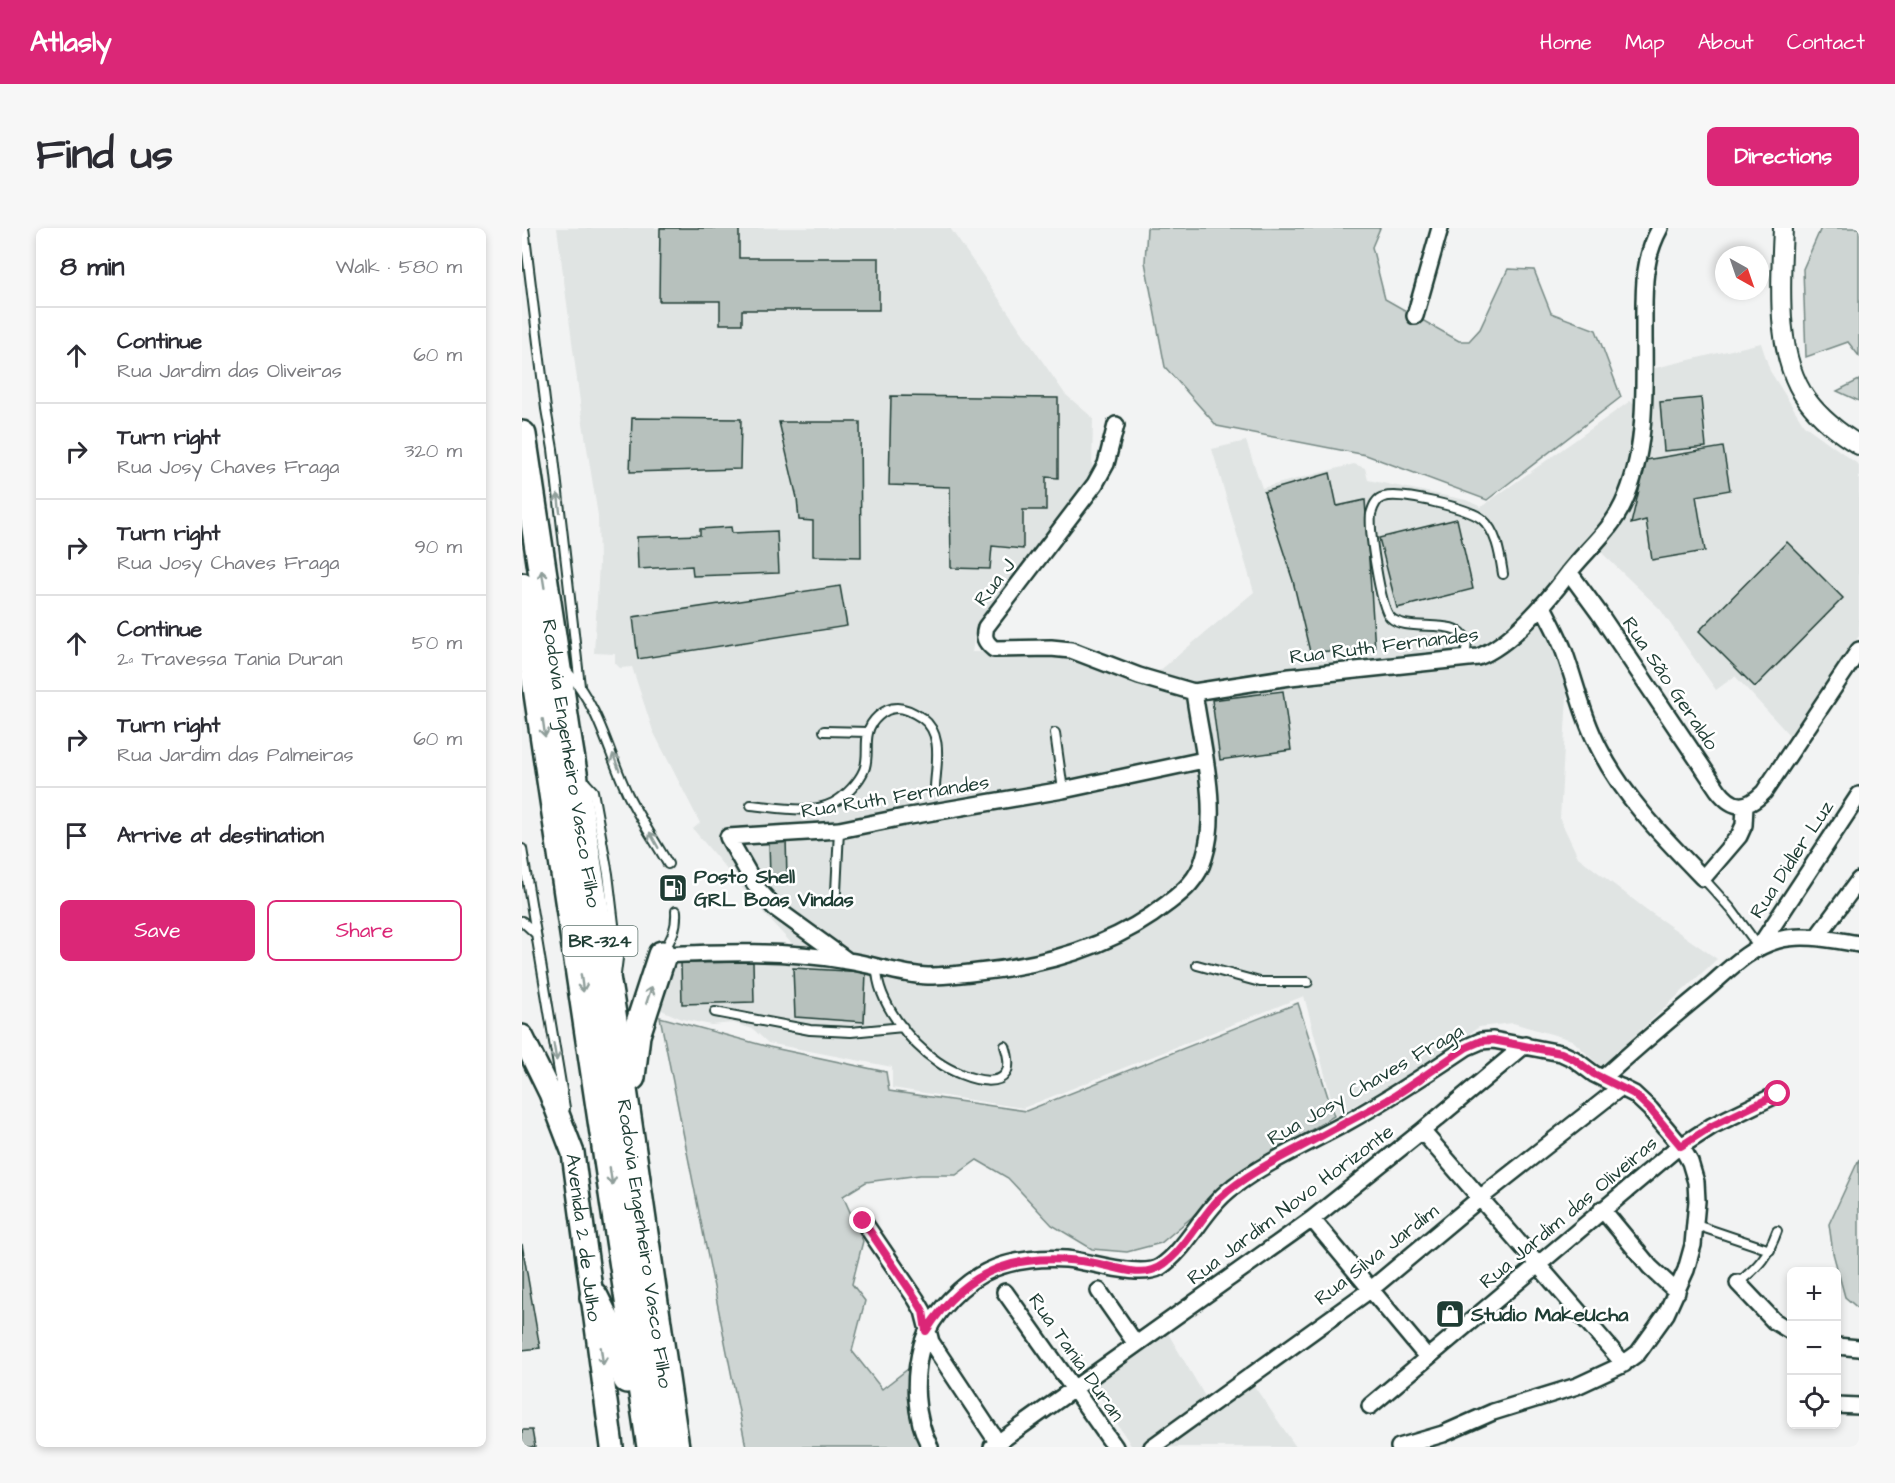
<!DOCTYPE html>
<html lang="en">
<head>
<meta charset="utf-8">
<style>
	:root { --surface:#fff; --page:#f7f7f7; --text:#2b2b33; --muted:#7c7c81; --line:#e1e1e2; --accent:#db2777 }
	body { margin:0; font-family:"Architects Daughter",sans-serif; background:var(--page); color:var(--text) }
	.controls { position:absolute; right:18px; bottom:18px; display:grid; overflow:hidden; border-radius:9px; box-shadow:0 3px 9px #0003 }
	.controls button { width:54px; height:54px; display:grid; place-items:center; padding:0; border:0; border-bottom:2px solid var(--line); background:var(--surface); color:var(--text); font:30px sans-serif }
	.compass { position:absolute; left:1193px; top:18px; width:54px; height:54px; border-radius:50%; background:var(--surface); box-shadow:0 3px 9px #0003; rotate:140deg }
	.stop { position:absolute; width:18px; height:18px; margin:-14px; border:4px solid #db2777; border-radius:50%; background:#fff }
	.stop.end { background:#db2777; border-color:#fff; box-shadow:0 2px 6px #0008 }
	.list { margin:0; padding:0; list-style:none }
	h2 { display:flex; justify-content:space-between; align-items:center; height:78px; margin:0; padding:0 24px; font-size:26px }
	h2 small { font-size:20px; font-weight:400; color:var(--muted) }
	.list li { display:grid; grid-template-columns:39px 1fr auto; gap:18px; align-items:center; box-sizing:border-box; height:96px; padding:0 24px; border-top:2px solid var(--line) }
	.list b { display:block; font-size:22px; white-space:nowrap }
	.list p { margin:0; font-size:20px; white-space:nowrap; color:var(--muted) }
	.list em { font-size:20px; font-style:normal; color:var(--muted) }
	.actions { display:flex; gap:12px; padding:18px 24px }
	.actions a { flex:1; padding:14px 0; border:2px solid var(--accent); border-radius:9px; text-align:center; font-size:21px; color:var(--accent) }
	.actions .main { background:var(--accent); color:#fff }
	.icon { flex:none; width:33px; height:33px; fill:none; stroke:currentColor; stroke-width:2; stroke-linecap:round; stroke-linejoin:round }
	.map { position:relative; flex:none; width:1337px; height:1219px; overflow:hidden; border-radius:9px }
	header { display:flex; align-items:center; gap:36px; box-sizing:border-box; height:84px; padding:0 30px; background:var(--accent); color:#fff }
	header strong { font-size:28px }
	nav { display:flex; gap:33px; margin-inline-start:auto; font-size:21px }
	.intro { display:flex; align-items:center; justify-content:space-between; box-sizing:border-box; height:144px; padding:0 36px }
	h1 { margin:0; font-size:42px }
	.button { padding:15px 27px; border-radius:9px; background:var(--accent); color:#fff; font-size:21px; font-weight:700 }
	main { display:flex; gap:36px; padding:0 36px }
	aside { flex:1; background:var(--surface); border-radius:9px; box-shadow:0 3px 9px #0003 }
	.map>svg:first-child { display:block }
	.built { fill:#e0e4e3 }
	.green { fill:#ced5d3; stroke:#768984; stroke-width:1.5 }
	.building { fill:#b7c1bd; stroke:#1f3d34; stroke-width:1.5 }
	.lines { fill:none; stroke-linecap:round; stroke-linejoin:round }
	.service-casing { stroke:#1f3d34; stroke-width:12 }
	.minor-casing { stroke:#1f3d34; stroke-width:20 }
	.tertiary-casing { stroke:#1f3d34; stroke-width:22 }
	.secondary-casing { stroke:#1f3d34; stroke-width:26 }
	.motorway-casing { stroke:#1f3d34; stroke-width:32 }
	.service { stroke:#fff; stroke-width:8 }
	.minor { stroke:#fff; stroke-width:15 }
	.tertiary { stroke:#fff; stroke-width:18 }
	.secondary { stroke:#fff; stroke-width:21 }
	.motorway { stroke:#fff; stroke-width:27 }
	.oneway { stroke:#8f9e9a }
	.route { stroke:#db2777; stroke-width:8 }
	.labels { text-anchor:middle; stroke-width:5; stroke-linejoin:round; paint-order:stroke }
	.shield { fill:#fff; stroke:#627771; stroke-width:1.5 }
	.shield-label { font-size:18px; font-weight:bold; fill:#1f3d34 }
	.street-label { font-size:20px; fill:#1f3d34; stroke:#fff }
	.poi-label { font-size:20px; font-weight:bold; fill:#1f3d34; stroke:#fff; text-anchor:start }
</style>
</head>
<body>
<header>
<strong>Atlasly</strong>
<nav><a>Home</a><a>Map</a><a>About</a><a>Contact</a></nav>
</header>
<div class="intro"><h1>Find us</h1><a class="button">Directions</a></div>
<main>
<aside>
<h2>8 min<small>Walk · 580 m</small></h2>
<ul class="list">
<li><svg class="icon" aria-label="ahead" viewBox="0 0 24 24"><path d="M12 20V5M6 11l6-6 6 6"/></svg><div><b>Continue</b><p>Rua Jardim das Oliveiras</p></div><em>60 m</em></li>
<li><svg class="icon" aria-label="right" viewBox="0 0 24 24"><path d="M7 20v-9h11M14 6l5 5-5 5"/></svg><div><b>Turn right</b><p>Rua Josy Chaves Fraga</p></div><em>320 m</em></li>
<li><svg class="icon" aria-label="right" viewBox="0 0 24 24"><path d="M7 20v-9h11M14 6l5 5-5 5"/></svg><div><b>Turn right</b><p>Rua Josy Chaves Fraga</p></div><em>90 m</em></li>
<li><svg class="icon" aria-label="ahead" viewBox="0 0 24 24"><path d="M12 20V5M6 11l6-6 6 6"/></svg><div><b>Continue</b><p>2ª Travessa Tania Duran</p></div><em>50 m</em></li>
<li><svg class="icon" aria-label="right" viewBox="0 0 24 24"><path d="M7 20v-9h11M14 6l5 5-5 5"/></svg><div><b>Turn right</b><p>Rua Jardim das Palmeiras</p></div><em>60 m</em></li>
<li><svg class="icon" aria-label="arrive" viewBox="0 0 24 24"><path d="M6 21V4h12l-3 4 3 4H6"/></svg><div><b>Arrive at destination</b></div></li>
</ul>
<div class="actions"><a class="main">Save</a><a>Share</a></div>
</aside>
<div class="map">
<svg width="1337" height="1219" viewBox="0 0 1337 1219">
	<rect width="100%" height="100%" fill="#f2f3f3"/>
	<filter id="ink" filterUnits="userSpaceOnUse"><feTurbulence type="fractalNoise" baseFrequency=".0167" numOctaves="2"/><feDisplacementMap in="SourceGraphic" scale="12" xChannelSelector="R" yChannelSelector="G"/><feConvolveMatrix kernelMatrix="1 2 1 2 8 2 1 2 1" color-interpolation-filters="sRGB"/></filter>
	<g filter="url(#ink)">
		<path class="built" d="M 35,0 L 428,0 L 543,166 L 571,190 L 570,244 L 454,401 L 450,424 L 529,424 L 584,440 L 582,426 L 636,444 L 732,364 L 690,221 L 724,213 L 740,260 L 832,236 L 843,240 L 846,252 L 944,272 L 959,279 L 1108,173 L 1123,182 L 1129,180 L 1131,168 L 1129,141 L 1239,115 L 1248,143 L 1282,197 L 1337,237 L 1337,408 L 1268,508 L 1213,448 L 1194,462 L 1138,381 L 1079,324 L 1047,354 L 1021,386 L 1046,449 L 1038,591 L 1056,629 L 1125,682 L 1195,731 L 1079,839 L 1050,812 L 991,795 L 957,799 L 888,846 L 814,888 L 782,768 L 501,880 L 370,860 L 370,839 L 246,815 L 231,801 L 211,795 L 189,797 L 160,791 L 135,780 L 143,733 L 229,730 L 230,715 L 271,717 L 236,679 L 171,601 L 178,595 L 131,503 L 110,439 L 98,440 L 93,435 L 93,426 L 72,425 L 77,335 L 76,288 L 60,189 Z
			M 644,1102 L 691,1182 L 730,1155 L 774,1219 L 610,1219 L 570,1156 Z"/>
		<path class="green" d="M 625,0 L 858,0 L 850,19 L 863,71 L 937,113 L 947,113 L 958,101 L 986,41 L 1012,42 L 1029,85 L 1074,102 L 1099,169 L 965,272 L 844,227 L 695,198 L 643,139 L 623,34 Z
			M 1299,0 L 1337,0 L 1337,128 L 1326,114 L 1284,129 L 1281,41 Z
			M 1337,152 L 1337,173 L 1315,163 Z
			M 776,775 L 812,888 L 701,956 L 670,989 L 639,1015 L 605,1024 L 570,1021 L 530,997 L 486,950 L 455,932 L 434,947 L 398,947 L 344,954 L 321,968 L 341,1013 L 330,1056 L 343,1073 L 330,1123 L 360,1161 L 386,1141 L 391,1197 L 399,1219 L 224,1219 L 138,789 L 247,819 L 364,844 L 367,863 L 504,883 Z
			M 1337,931 L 1337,1081 L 1323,1069 L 1311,1025 L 1307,996 Z"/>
		<path class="building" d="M 138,0 L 217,0 L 217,30 L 357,30 L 357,82 L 220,82 L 220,96 L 198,96 L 198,73 L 137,73 Z
			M 369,168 L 536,170 L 536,250 L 524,249 L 524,282 L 501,282 L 501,321 L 470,318 L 468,341 L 429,340 L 428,259 L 367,257 Z
			M 1179,170 L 1184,219 L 1142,223 L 1138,174 Z
			M 110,190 L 219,191 L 218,241 L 108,244 Z
			M 257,194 L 338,194 L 339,329 L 291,328 L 291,293 L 277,292 L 275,270 Z
			M 1201,219 L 1208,262 L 1174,268 L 1183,323 L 1130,332 L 1124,292 L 1109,296 L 1124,232 Z
			M 808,245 L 815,278 L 843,272 L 853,421 L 788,424 L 771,353 L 742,264 Z
			M 935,291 L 951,361 L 875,380 L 857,310 Z
			M 209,299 L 210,305 L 255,303 L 257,345 L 171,348 L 170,338 L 116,341 L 115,309 L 178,307 L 178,301 Z
			M 1265,314 L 1321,370 L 1233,459 L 1177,403 Z
			M 318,358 L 325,398 L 116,431 L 111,389 Z
			M 761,463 L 769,522 L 698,532 L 690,472 Z
			M 247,610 L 264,610 L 265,651 L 248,652 Z
			M 231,734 L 232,774 L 160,776 L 159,735 Z
			M 271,740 L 344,744 L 342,794 L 273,789 Z
			M 0,1016 L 18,1120 L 0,1122 Z
			M 0,1202 L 10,1202 L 13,1219 L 0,1219 Z"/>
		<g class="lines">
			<g class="service-casing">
				<path id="service" d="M 2,0 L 24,181 L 31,221 L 58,458
					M 943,431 C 943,425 946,417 944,412 C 936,388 884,406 868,389 C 858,378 847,302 849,286 C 851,279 854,270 862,269 C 879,264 946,280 960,291 C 975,304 978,327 981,346
					M 45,443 C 79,482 85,522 106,567 C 118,591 133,613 146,636
					M 302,503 L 346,504
					M 533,505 L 541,562
					M 60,551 L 71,563 L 86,646 L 96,730 L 94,746
					M 229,577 C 254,579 288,587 311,575 C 323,569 337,554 342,542 C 347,530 343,517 346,505 C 348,493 362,480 375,480 C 384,480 394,486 400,490 C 422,506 414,536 413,559
					M 0,621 L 43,880
					M 1181,650 L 1209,681 L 1237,719
					M 314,664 L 317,602
					M 0,693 L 13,705
					M 142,723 C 150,709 155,700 154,683
					M 675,737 L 738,754 L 786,754
					M 355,739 C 354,773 389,816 416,834 C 440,851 501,872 483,818
					M 193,784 L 288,802 L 329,804 L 381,799
					M 1174,997 L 1248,1022
					M 1216,1055 C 1237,1038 1246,1028 1255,1003"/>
			</g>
			<g class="minor-casing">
				<path id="minor" d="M 893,88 L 918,0
					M 594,197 L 584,236 L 573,256 L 464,399 C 461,409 463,414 472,421 L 529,420 L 549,422 L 617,448 L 672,464
					M 1047,344 L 1077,385 L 1196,562 C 1212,583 1225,581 1242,564 L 1337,422
					M 1020,377 C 1028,392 1036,407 1042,423 C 1054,456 1061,490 1078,522 C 1103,571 1143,611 1181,650 L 1217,608 L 1222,597 L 1223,578
					M 1295,709 L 1337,652
					M 1237,719 L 1337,567
					M 140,727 C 201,724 265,722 326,733 C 353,737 379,747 406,748 C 423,748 440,746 456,744 C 524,737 591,719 646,675 C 662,663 676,651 682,630 C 698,580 679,515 672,464 L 768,449 L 956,429 C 988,417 1025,374 1045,347 C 1063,323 1088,304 1101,276 C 1126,223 1122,158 1122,101 C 1122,64 1120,33 1138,0
					M 326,733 L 253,680 L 235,660 L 206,609 L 317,602 L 382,589 L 541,562 L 682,532
					M 1081,850 C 1114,820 1147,792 1181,764 C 1206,743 1224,721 1256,712 C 1282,705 1311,712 1337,716
					M 900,903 L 1102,1136
					M 1080,981 L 1128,1039 L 1155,1064
					M 790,991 L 905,1129
					M 341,993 L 394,1071 L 401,1083 L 409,1114 L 476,1215
					M 1216,1055 L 1252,1093 L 1270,1104
					M 577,1063 L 614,1116
					M 483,1064 L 593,1219
					M 1314,1118 L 1337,1120
					M 1314,1177 L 1337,1178
					M 848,1178 L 1150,924 L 1190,898 L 1256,866
					M 408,1219 C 392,1189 391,1150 400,1117 C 409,1086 442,1052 473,1040 C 494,1032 522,1029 544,1031 C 568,1033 618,1051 638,1039 C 665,1022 682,980 711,959 C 742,935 787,915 822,896 C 865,872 905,846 945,819 L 959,813 L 971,812 L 1039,825 L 1052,831 L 1072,846 L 1112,866 L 1128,881 L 1159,918 L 1168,934 L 1174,954 L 1175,973 L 1171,1017 L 1164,1042 L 1144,1086 L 1116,1125 L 1098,1138 L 1055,1158 L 971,1184 L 921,1206 L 877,1219
					M 470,1219 L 790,991 L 900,903 L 1003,817
					M 630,1219 L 848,1062 L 958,970 L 1099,859"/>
			</g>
			<g class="tertiary-casing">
				<path id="tertiary" d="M 1261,0 C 1259,52 1252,127 1285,172 C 1299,191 1317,205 1337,217"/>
			</g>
			<g class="secondary-casing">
				<g id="secondary">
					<path id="s1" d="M 0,808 L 28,865 L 51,925 L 90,1219"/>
				</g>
			</g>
			<g class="motorway-casing">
				<g id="motorway">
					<path id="s2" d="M 0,207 L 45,508 L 90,786 L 153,1219"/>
					<path d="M 0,359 L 129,1219"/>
					<path d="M 109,849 L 114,807 L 140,727"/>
					<path d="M 72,1069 L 91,1107 L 105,1151"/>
				</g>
			</g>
			<use href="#service" class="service"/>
			<use href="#minor" class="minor"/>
			<use href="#tertiary" class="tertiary"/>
			<use href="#secondary" class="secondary"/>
			<use href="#motorway" class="motorway"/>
		</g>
		<defs><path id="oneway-shaft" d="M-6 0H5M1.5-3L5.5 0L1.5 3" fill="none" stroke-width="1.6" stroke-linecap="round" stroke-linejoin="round" transform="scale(1.5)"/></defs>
		<g class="oneway">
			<use href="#oneway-shaft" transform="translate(37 275) rotate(-96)"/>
			<use href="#oneway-shaft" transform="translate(21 351) rotate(-99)"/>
			<use href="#oneway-shaft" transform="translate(22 500) rotate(82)"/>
			<use href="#oneway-shaft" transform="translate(94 534) rotate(-111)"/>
			<use href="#oneway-shaft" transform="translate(132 612) rotate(-119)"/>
			<use href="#oneway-shaft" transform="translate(60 755) rotate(82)"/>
			<use href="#oneway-shaft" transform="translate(127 767) rotate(-72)"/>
			<use href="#oneway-shaft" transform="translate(33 824) rotate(80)"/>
			<use href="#oneway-shaft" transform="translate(89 948) rotate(82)"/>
			<use href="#oneway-shaft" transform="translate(80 1128) rotate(82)"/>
		</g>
	</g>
	<g class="lines" filter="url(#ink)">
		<path class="route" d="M 341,993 L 394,1071 L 401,1083 L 404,1103 C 446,1038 499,1023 572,1035 C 589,1038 614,1048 630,1042 C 658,1033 677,990 698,970 C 726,943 775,922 810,902 C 829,892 848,882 866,872 C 893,855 919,836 945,819 L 959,813 L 971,812 L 1039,825 L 1052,831 L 1072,846 L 1112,866 L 1128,881 L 1159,918 L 1190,898 L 1256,866"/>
	</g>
	<defs>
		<g id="fuel-square" transform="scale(1.5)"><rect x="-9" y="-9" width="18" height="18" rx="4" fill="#1f3d34" stroke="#fff"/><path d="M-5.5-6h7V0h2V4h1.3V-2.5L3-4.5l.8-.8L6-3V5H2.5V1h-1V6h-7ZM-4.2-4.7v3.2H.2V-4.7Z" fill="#fff"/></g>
		<g id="shop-square" transform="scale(1.5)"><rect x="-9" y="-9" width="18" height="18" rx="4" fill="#1f3d34" stroke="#fff"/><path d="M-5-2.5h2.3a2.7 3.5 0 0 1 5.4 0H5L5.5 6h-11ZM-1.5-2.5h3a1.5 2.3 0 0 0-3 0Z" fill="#fff"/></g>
	</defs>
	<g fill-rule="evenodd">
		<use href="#fuel-square" x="151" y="660"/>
		<use href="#shop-square" x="928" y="1086"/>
	</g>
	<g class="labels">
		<rect class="shield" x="40.5" y="698" width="75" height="30" rx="4.5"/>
		<g class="shield-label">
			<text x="78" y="719">BR-324</text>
		</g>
		<g class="street-label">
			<text transform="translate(472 354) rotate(-53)" y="7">Rua J</text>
			<text transform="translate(862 417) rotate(-7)" y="7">Rua Ruth Fernandes</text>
			<text transform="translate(1149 455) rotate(56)" y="7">Rua São Geraldo</text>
			<text dy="7" stroke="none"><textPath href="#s2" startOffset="332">Rodovia Engenheiro Vasco Filho</textPath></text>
			<text transform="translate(373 568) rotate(-9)" y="7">Rua Ruth Fernandes</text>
			<text transform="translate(1269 631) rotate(-57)" y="7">Rua Didler Luz</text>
			<text transform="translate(843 856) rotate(-30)" y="7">Rua Josy Chaves Fraga</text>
			<text transform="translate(768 976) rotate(-37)" y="7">Rua Jardim Novo Horizonte</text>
			<text transform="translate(1046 984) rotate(-40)" y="7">Rua Jardim das Oliveiras</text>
			<text dy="7" stroke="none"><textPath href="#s1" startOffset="213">Avenida 2 de Julho</textPath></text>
			<text dy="7" stroke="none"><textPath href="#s2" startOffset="818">Rodovia Engenheiro Vasco Filho</textPath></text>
			<text transform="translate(854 1026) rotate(-38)" y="7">Rua Silva Jardim</text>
			<text transform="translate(555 1129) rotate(55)" y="7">Rua Tania Duran</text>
		</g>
		<g class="poi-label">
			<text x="172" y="655">Posto Shell<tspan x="172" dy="23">GRL Boas Vindas</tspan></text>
			<text x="949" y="1093">Studio MakeUcha</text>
		</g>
	</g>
</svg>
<div class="controls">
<button>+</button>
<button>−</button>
<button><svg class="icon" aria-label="locate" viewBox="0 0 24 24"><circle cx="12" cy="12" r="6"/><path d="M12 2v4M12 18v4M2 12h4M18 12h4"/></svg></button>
</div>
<svg class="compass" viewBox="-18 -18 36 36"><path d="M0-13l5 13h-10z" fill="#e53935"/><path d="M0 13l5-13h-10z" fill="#7c7c81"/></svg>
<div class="stop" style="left:1256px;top:866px"></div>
<div class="stop end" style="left:341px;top:993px"></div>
</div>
</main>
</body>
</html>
